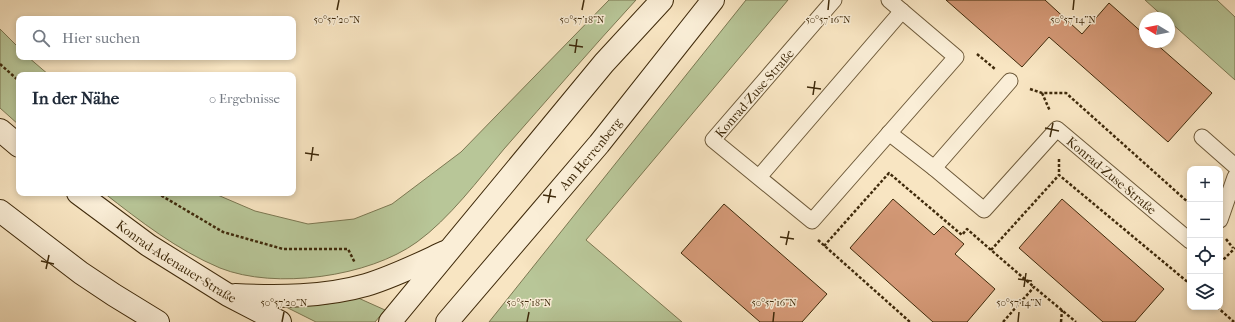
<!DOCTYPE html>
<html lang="de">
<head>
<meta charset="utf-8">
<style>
	:root { --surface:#fff; --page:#f2f2f3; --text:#1f2937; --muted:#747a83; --line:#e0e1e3 }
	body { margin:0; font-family:"IM FELL French Canon",serif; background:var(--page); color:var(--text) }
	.controls { position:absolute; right:12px; bottom:12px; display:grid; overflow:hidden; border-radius:8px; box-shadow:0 2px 6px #0003 }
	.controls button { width:36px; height:36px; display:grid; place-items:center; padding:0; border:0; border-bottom:1px solid var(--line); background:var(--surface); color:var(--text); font:20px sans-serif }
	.compass { position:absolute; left:1139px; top:12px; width:36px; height:36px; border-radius:50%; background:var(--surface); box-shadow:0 2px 6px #0003; rotate:280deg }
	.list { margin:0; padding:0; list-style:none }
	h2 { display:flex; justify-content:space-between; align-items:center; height:52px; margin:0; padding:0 16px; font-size:17px }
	h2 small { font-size:13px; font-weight:400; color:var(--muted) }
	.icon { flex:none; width:22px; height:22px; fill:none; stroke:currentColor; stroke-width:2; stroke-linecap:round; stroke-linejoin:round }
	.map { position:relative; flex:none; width:1235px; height:322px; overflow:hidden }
	.search { position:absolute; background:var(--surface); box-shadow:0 2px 6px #0003; left:16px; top:16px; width:280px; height:44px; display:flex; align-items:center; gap:10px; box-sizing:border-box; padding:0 14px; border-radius:8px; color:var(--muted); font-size:15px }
	.panel { position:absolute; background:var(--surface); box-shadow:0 2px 6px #0003; left:16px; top:72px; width:280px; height:124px; border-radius:8px }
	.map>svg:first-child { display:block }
	.green { fill:#b8c698; stroke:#7c7852 }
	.building { fill:#d59a78; stroke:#3f2a0b }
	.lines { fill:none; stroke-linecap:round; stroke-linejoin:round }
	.lane-casing { stroke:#6d5939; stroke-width:17 }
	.secondary-casing { stroke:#3f2a0b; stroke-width:24 }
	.path { stroke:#3f2a0b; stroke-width:2.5; stroke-dasharray:3 2; stroke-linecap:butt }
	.lane { stroke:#faeed7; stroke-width:15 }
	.secondary { stroke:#faeed7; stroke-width:22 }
	.ticks { fill:none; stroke:#3f2a0b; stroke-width:1.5 }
	.labels { text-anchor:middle; stroke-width:3; stroke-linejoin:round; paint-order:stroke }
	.street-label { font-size:13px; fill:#3f2a0b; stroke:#faeed7 }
	.ticks-label { font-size:10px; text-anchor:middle; fill:#3f2a0b; stroke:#faeed7; stroke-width:3; stroke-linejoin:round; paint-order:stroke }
</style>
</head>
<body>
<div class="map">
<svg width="1235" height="322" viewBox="0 0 1235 322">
	<rect width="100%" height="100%" fill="#f8e5c2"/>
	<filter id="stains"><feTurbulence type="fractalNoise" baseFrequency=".005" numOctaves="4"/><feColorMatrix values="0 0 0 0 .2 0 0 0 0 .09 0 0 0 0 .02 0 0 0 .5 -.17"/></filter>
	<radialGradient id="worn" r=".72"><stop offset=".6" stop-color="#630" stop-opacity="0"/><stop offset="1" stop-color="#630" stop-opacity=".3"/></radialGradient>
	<path class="green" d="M 609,0 L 636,0 C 591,49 548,99 504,149 C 479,179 449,219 417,242 C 369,277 275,290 220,268 C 177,250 140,221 104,193 L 213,193 L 255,211 L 308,224 L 354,219 L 392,204 L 461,152 Z
		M 746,0 L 788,0 L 586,240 L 682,322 L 489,322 Z
		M 1145,0 L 1217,0 L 1235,17 L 1235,80 L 1169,21 L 1169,18 L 1165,18 Z
		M 0,29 L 19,48 L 19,57 L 28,57 L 49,75 L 19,75 L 19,125 L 0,108 Z
		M 356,297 L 385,310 L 375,322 L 316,322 L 282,305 C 309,306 330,306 356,297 Z"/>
	<path class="building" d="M 946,0 L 1045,0 L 1082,34 L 1109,3 L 1145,35 L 1145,42 L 1154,42 L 1212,93 L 1168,142 L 1049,37 L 1022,67 Z
		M 893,199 L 934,235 L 943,226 L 964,244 L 955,254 L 995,289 L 967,322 L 933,322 L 850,248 Z
		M 1062,199 L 1164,289 L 1135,322 L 1103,322 L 1019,248 Z
		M 724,204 L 827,294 L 802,322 L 760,322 L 681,253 Z"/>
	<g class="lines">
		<g class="lane-casing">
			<g id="lane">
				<path d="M 834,0 L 713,140 L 812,221 L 956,57 L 889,0"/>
				<path id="s1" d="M 889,133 L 934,168 L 984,210 L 1057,129 L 1190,241"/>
				<path d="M 1202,137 L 1235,166"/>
				<path d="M 934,168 L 1010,81"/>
				<path d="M 759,177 L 902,11"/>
				<path d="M 1220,220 L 1235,177"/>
			</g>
		</g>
		<g class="secondary-casing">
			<g id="secondary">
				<path d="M 0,130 L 19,146"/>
				<path id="s2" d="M 78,193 L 148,245 L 228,295 L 280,322"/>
				<path d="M 0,211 L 81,273 L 114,295 L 158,322"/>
				<path d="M 235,295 C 278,297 324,297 366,285 C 393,277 419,264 445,252"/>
				<path d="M 390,322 L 604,63 L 662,0"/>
				<path id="s3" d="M 447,322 L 599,144 L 713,0"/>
			</g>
		</g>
		<path class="path" d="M 977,54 L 995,69
			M 0,64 L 19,81
			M 1030,89 L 1042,93 L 1066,93 L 1190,204
			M 1042,93 L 1050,111
			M 1059,159 L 1059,175
			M 157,193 L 223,232 L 283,249 L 348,249 L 355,263
			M 1226,239 L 1233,248
			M 818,240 L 910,322
			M 824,246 L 889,173 L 962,235 L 967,229 L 991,250 L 1034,287
			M 991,250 L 1059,175 L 1190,284
			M 1220,263 L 1235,248
			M 1217,307 L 1234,322
			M 1003,322 L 1034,287 L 1076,322
			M 1061,322 L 1062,310"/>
		<use href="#lane" class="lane"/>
		<use href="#secondary" class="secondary"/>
	</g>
	<path class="ticks" d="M 337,10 L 339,0M 582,10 L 584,0M 828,10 L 829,0M 1073,10 L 1074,0M 569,45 L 583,47M 575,53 L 577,39M 807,87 L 821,89M 813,95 L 815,81M 1045,128 L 1059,131M 1050,137 L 1053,123M 305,153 L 319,155M 311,161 L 313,147M 543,195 L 556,197M 548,203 L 551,189M 780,237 L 794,239M 786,245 L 789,231M 41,261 L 54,264M 46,269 L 49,255M 1018,279 L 1032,281M 1024,287 L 1026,273M 282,322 L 284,312M 527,322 L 529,312M 773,322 L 774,312M 1018,322 L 1019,312"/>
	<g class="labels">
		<g class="street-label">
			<text transform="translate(754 93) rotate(-49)" y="5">Konrad-Zuse-Straße</text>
			<text dy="5" stroke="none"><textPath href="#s3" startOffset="221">Am Herrenberg</textPath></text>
			<text dy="5" stroke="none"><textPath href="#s1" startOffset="303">Konrad-Zuse-Straße</textPath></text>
			<text dy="5" stroke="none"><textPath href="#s2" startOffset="120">Konrad-Adenauer-Straße</textPath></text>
		</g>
	</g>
	<g class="ticks-label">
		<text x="337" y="23">50°57'20"N</text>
		<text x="582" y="23">50°57'18"N</text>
		<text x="828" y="23">50°57'16"N</text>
		<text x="1073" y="23">50°57'14"N</text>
		<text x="284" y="306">50°57'20"N</text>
		<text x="529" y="306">50°57'18"N</text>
		<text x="774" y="306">50°57'16"N</text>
		<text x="1019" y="306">50°57'14"N</text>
	</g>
	<rect width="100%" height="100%" filter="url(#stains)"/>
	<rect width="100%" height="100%" fill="url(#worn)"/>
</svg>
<div class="controls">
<button>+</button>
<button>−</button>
<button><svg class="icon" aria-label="locate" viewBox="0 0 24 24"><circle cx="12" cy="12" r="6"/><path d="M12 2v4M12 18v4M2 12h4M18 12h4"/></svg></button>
<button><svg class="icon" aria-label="layers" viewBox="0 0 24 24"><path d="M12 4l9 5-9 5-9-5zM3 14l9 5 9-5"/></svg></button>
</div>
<svg class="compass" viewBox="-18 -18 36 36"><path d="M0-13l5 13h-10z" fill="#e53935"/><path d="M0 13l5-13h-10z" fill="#747a83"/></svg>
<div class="search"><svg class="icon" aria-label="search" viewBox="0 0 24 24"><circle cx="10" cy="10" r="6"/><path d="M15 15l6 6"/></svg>Hier suchen</div>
<section class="panel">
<h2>In der Nähe<small>0 Ergebnisse</small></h2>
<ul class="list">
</ul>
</section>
</div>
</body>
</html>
